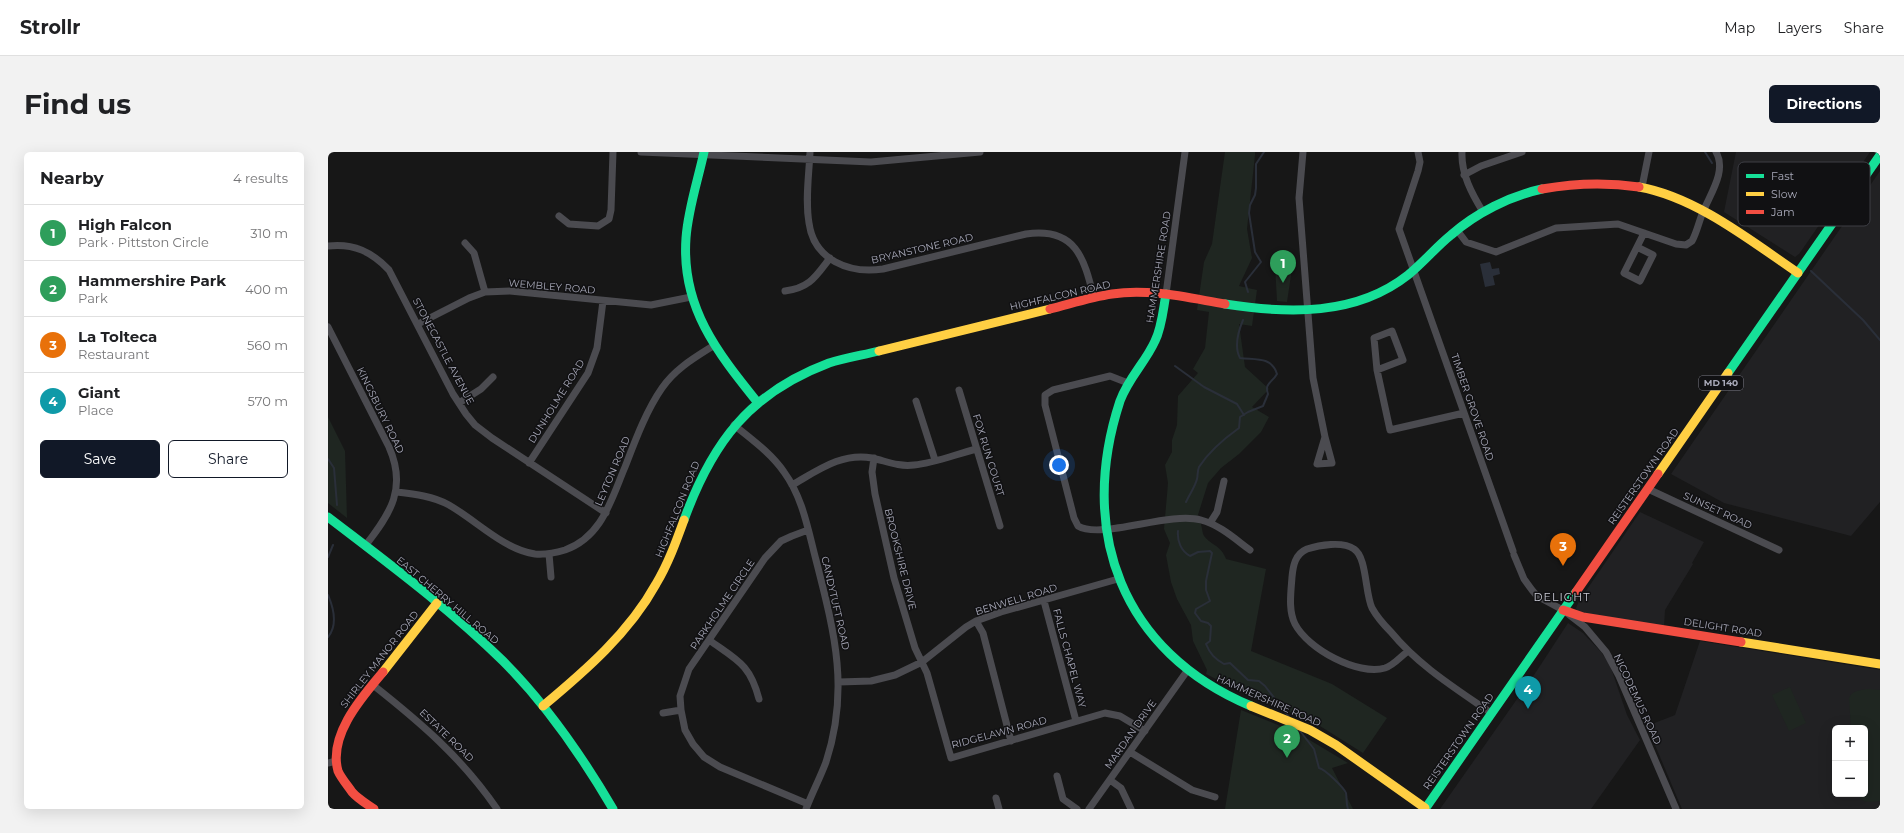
<!DOCTYPE html>
<html lang="en">
<head>
<meta charset="utf-8">
<style>
	:root { --surface:#fff; --page:#f2f2f2; --text:#202124; --muted:#757577; --line:#e0e0e0; --accent:#111827 }
	body { margin:0; font-family:Montserrat,sans-serif; background:var(--page); color:var(--text) }
	.controls { position:absolute; right:12px; bottom:12px; display:grid; overflow:hidden; border-radius:6px; box-shadow:0 4px 16px #0002 }
	.controls button { width:36px; height:36px; display:grid; place-items:center; padding:0; border:0; border-bottom:1px solid var(--line); background:var(--surface); color:var(--text); font:20px sans-serif }
	.you { position:absolute; left:731px; top:313px; width:14px; height:14px; margin:-10px; border:3px solid #fff; border-radius:50%; background:#1a73e8; box-shadow:0 0 0 6px #1a73e833 }
	.badge { display:grid; place-items:center; width:26px; height:26px; border-radius:50%; background:var(--accent); color:#fff; font-size:13px; font-weight:700 }
	.pin { position:absolute; translate:-50% -33px; filter:drop-shadow(0 1px 2px #0008) }
	.pin::after { content:''; position:absolute; top:21px; width:14px; height:12px; background:inherit; clip-path:polygon(0 0,100% 0,50% 100%) }
	.list { margin:0; padding:0; list-style:none }
	h2 { display:flex; justify-content:space-between; align-items:center; height:52px; margin:0; padding:0 16px; font-size:17px }
	h2 small { font-size:13px; font-weight:400; color:var(--muted) }
	.list li { display:grid; grid-template-columns:26px 1fr auto; gap:12px; align-items:center; box-sizing:border-box; height:56px; padding:0 16px; border-top:1px solid var(--line) }
	.list b { display:block; font-size:15px; white-space:nowrap }
	.list p { margin:0; font-size:13px; white-space:nowrap; color:var(--muted) }
	.list em { font-size:13px; font-style:normal; color:var(--muted) }
	.actions { display:flex; gap:8px; padding:12px 16px }
	.actions a { flex:1; padding:9px 0; border:1px solid var(--accent); border-radius:6px; text-align:center; font-size:14px; color:var(--accent) }
	.actions .main { background:var(--accent); color:#fff }
	.map { position:relative; flex:none; width:1552px; height:657px; overflow:hidden; border-radius:6px }
	header { display:flex; align-items:center; gap:24px; box-sizing:border-box; height:56px; padding:0 20px; background:var(--surface); border-bottom:1px solid var(--line) }
	header strong { font-size:19px }
	nav { display:flex; gap:22px; margin-inline-start:auto; font-size:14px }
	.intro { display:flex; align-items:center; justify-content:space-between; box-sizing:border-box; height:96px; padding:0 24px }
	h1 { margin:0; font-size:28px }
	.button { padding:10px 18px; border-radius:6px; background:var(--accent); color:#fff; font-size:14px; font-weight:700 }
	main { display:flex; gap:24px; padding:0 24px }
	aside { flex:1; background:var(--surface); border-radius:6px; box-shadow:0 4px 16px #0002 }
	.map>svg:first-child { display:block }
	.built { fill:#212123; fill-rule:evenodd }
	.green { fill:#1f2621 }
	.water { fill:#2a2f39 }
	.lines { fill:none; stroke-linecap:round; stroke-linejoin:round }
	.stream { stroke:#2a2f39; stroke-width:2 }
	.street { stroke:#4b4b50; stroke-width:7 }
	.fast { stroke:#16e098; stroke-width:9 }
	.slow { stroke:#ffcf43; stroke-width:9 }
	.jam { stroke:#f24e42; stroke-width:9 }
	.labels { text-anchor:middle; stroke-width:3; stroke-linejoin:round; paint-order:stroke }
	.shield { fill:#111113; stroke:#7b7b86; stroke-width:1 }
	.shield-label { font-size:9px; font-weight:bold; fill:#a8a9b8 }
	.street-label { font-size:10px; fill:#a8a9b8; stroke:#111113 }
	.neighbourhood-label { font-size:11px; letter-spacing:1px; fill:#c9cad4; stroke:#111113 }
	.key { fill:#111113; stroke:#3e3f45; stroke-width:1 }
	.key-label { font-size:11px; fill:#a8a9b8 }
</style>
</head>
<body>
<header>
<strong>Strollr</strong>
<nav><a>Map</a><a>Layers</a><a>Share</a></nav>
</header>
<div class="intro"><h1>Find us</h1><a class="button">Directions</a></div>
<main>
<aside>
<h2>Nearby<small>4 results</small></h2>
<ul class="list">
<li><span class="badge" style="background:#2e9e5b">1</span><div><b>High Falcon</b><p>Park · Pittston Circle</p></div><em>310 m</em></li>
<li><span class="badge" style="background:#2e9e5b">2</span><div><b>Hammershire Park</b><p>Park</p></div><em>400 m</em></li>
<li><span class="badge" style="background:#e8710a">3</span><div><b>La Tolteca</b><p>Restaurant</p></div><em>560 m</em></li>
<li><span class="badge" style="background:#0f9aa8">4</span><div><b>Giant</b><p>Place</p></div><em>570 m</em></li>
</ul>
<div class="actions"><a class="main">Save</a><a>Share</a></div>
</aside>
<div class="map">
<svg width="1552" height="657" viewBox="0 0 1552 657">
	<rect width="100%" height="100%" fill="#171717"/>
	<path class="built" d="M 1408,0 L 1542,0 L 1471,102 L 1467,105 L 1396,60 Z
		M 1552,19 L 1552,350 L 1523,384 L 1396,351 L 1343,322 Z
		M 1312,360 L 1376,390 L 1364,411 L 1365,412 L 1337,458 L 1336,475 L 1262,464 L 1249,459 L 1248,456 L 1251,449 Z
		M 1240,471 L 1255,481 L 1273,500 L 1282,513 L 1299,563 L 1312,588 L 1263,657 L 1112,657 L 1208,520 Z
		M 1372,489 L 1552,518 L 1552,657 L 1354,657 L 1319,574 L 1347,563 ZM 1507,576 L 1537,576 L 1537,642 L 1507,642 Z"/>
	<path class="green" d="M 897,0 L 927,0 L 927,3 L 919,77 L 924,106 L 911,134 L 929,138 L 924,174 L 911,172 L 917,215 L 941,237 L 924,255 L 941,265 L 933,280 L 911,302 L 893,316 L 880,331 L 869,366 C 875,371 873,378 876,384 C 884,394 893,393 898,407 L 938,417 L 923,499 L 1004,532 L 1059,566 L 1035,601 L 984,569 L 916,541 L 878,522 L 879,518 L 865,489 L 863,473 L 849,447 L 843,430 L 838,403 L 842,391 L 836,377 L 840,331 L 837,313 L 844,300 L 844,288 L 849,273 L 850,244 L 870,221 L 865,217 L 877,196 L 881,160 L 869,158 L 876,110 L 884,92 Z
		M 948,107 L 965,110 L 959,150 L 949,149 L 947,113 Z
		M 0,265 L 17,299 L 19,366 L 0,351 Z
		M 1462,535 L 1478,571 L 1461,579 L 1444,543 Z
		M 1541,537 L 1552,538 L 1552,649 C 1543,650 1533,652 1530,642 L 1537,642 L 1537,576 L 1523,576 L 1521,546 C 1525,538 1532,538 1541,537 Z
		M 913,558 L 970,581 L 1020,611 L 1004,616 L 1025,657 L 897,657 Z"/>
	<path class="water" d="M 1162,110 L 1164,117 L 1171,116 L 1172,122 L 1165,124 L 1167,133 L 1157,135 L 1152,112 Z"/>
	<g class="lines">
		<path class="stream" d="M 1377,0 L 1384,11
			M 1483,119 L 1535,168 L 1552,188
			M 920,140 L 917,130 L 933,110 L 927,100 L 921,61 L 922,53 L 927,43 L 928,36 L 928,12 L 936,0
			M 847,214 L 876,235 L 909,252 L 916,263
			M 0,307 L 6,316 L 9,353
			M 858,350 C 861,343 867,335 869,327 C 870,323 869,320 871,315 C 880,301 897,286 911,276 L 912,265 L 920,260 L 935,254 L 940,242 C 936,231 944,231 949,222 C 944,204 926,208 912,206 C 906,195 910,180 915,168
			M 850,379 C 849,389 853,399 862,404 L 870,400 L 882,399 L 884,401 L 878,429 L 878,438 L 882,449 L 868,457 L 867,461 L 873,469 L 880,471 L 883,474 L 882,489 L 878,492 C 882,502 887,507 896,512 L 902,511 L 920,528 L 931,529 L 937,534 L 961,565
			M 0,405 L 5,393
			M 0,443 C 6,457 10,473 0,485
			M 972,579 L 986,597 L 991,616 C 997,617 1016,636 1018,641 C 1019,647 1018,652 1020,657"/>
		<path class="street" d="M 313,0 L 543,10 L 652,0
			M 482,0 C 481,23 477,48 481,71 C 486,108 521,122 555,117 L 698,82 C 748,75 756,106 766,146
			M 975,0 L 971,46 L 985,226 L 997,285 L 989,312 L 1004,311 L 997,285
			M 1090,0 L 1092,10 L 1090,19 L 1071,77 L 1185,399
			M 1134,0 C 1133,22 1144,42 1155,60
			M 1136,23 L 1153,14 L 1194,0
			M 1314,35 L 1321,0
			M 231,64 L 241,72 L 270,74 L 281,67 L 283,58 L 285,0
			M 1129,78 L 1138,90 L 1168,100 L 1228,76 L 1290,72 L 1348,92 L 1358,93 L 1364,89 C 1369,80 1371,69 1375,60 C 1382,42 1399,19 1388,0
			M 137,91 L 146,101 L 157,140
			M 0,94 C 26,91 44,100 61,118 L 125,242 L 138,262 L 147,273 L 164,286 L 278,361
			M 1309,95 L 1296,121 L 1312,129 L 1325,103 L 1309,95 L 1316,81
			M 457,139 C 482,136 488,124 502,106
			M 838,142 L 857,0
			M 90,172 L 141,146 L 157,140 L 182,139 L 323,153 L 363,145
			M 0,175 L 61,295 C 79,336 63,361 37,394
			M 1049,218 L 1075,208 L 1064,179 L 1046,186 L 1049,218 L 1062,278 L 1136,261
			M 800,231 L 782,224 L 725,238 L 717,243 L 717,253 L 746,366 L 750,374 C 773,388 841,359 873,368 C 892,373 907,387 922,398
			M 631,238 L 672,374
			M 588,249 L 607,308
			M 131,251 L 153,237 L 165,225
			M 406,273 C 423,287 443,301 456,320 C 475,346 480,378 488,408 C 506,479 522,537 498,610 C 492,626 484,641 478,657
			M 546,306 L 544,320 L 547,342 L 566,426 L 587,496 L 599,521 L 623,606 L 777,561 L 792,564 L 817,579
			M 201,311 L 260,221 L 269,196 L 275,149
			M 464,333 C 489,319 514,300 544,306 C 558,309 570,315 586,313 C 607,311 628,302 649,297
			M 1320,337 L 1451,398
			M 68,340 C 86,342 105,344 121,353 C 149,369 175,397 207,402 C 217,403 227,401 237,398 C 274,385 283,348 297,315 C 307,289 318,259 334,236 C 347,217 366,206 385,194
			M 882,371 L 889,360 L 896,329
			M 480,378 L 464,384 L 453,389 L 437,406 L 361,517 L 352,544 L 353,558 L 357,578 L 365,592 L 376,605 L 392,615 L 480,652
			M 221,402 L 223,425
			M 1186,403 L 1196,427 L 1204,438 L 1209,444 L 1235,458 L 1257,475 L 1278,500 L 1291,524 L 1348,657
			M 716,449 L 748,569
			M 648,469 L 655,481 L 683,589
			M 381,488 C 409,508 422,512 431,547
			M 1079,500 C 1072,505 1066,513 1057,516 C 1030,524 980,497 967,472 C 960,458 963,440 964,425 C 965,414 967,402 979,397 C 991,393 1015,389 1026,397 C 1039,405 1037,442 1044,456 C 1049,465 1056,473 1063,480 C 1091,514 1127,536 1163,561
			M 511,530 L 543,529 L 567,523 L 594,510 L 638,475 L 648,469 L 673,460 L 790,427
			M 45,533 C 93,571 134,606 169,657
			M 335,561 L 353,558
			M 802,600 L 864,638 L 887,645
			M 0,611 L 8,609
			M 729,624 L 735,647 L 749,657
			M 782,628 L 793,636 L 803,657
			M 668,646 L 671,657
			M 761,657 L 859,519"/>
		<path class="fast" d="M 376,0 C 370,28 360,57 358,86 C 353,155 389,200 430,251
			M 838,142 C 835,158 834,175 827,189 C 817,211 801,225 792,249 C 749,380 794,500 923,554
			M 897,152 C 960,162 1028,164 1080,123 C 1096,110 1108,95 1123,83 C 1148,61 1182,44 1214,37
			M 1400,221 L 1552,3
			M 0,365 C 60,411 121,456 175,509 C 219,553 254,604 285,657
			M 356,368 C 384,291 421,241 501,211 C 517,206 535,203 551,199
			M 1097,657 L 1248,440"/>
		<path class="slow" d="M 1311,35 C 1368,45 1423,89 1470,121
			M 551,199 L 722,157
			M 1330,322 L 1400,221
			M 1413,490 L 1552,512
			M 55,520 L 109,451
			M 215,554 C 257,519 301,481 328,432 C 340,412 348,390 356,368
			M 923,554 L 982,578 L 1008,593 L 1097,656"/>
		<path class="jam" d="M 1214,37 C 1247,31 1278,30 1311,35
			M 722,157 C 742,152 763,145 784,142 C 821,136 861,146 897,152
			M 1248,440 L 1330,322
			M 1235,458 L 1255,465 L 1413,490
			M 46,657 C 39,652 30,647 24,640 C 20,634 13,626 10,619 C 0,583 34,545 55,520"/>
	</g>
	<g class="labels">
		<rect class="shield" x="1371" y="224" width="44" height="14" rx="3"/>
		<g class="shield-label">
			<text x="1393" y="234">MD 140</text>
		</g>
		<g class="street-label">
			<text transform="translate(594 96) rotate(-13)" y="4">BRYANSTONE ROAD</text>
			<text transform="translate(830 115) rotate(-81)" y="4">HAMMERSHIRE ROAD</text>
			<text transform="translate(224 134) rotate(5)" y="4">WEMBLEY ROAD</text>
			<text transform="translate(732 143) rotate(-13)" y="4">HIGHFALCON ROAD</text>
			<text transform="translate(116 199) rotate(62)" y="4">STONECASTLE AVENUE</text>
			<text transform="translate(228 249) rotate(-58)" y="4">DUNHOLME ROAD</text>
			<text transform="translate(1145 255) rotate(71)" y="4">TIMBER GROVE ROAD</text>
			<text transform="translate(53 258) rotate(64)" y="4">KINGSBURY ROAD</text>
			<text transform="translate(661 303) rotate(73)" y="4">FOX RUN COURT</text>
			<text transform="translate(284 319) rotate(-67)" y="4">LEYTON ROAD</text>
			<text transform="translate(1315 324) rotate(-55)" y="4">REISTERSTOWN ROAD</text>
			<text transform="translate(349 357) rotate(-68)" y="4">HIGHFALCON ROAD</text>
			<text transform="translate(1390 358) rotate(25)" y="4">SUNSET ROAD</text>
			<text transform="translate(573 407) rotate(76)" y="4">BROOKSHIRE DRIVE</text>
			<text transform="translate(688 447) rotate(-17)" y="4">BENWELL ROAD</text>
			<text transform="translate(120 448) rotate(40)" y="4">EAST CHERRY HILL ROAD</text>
			<text transform="translate(508 451) rotate(77)" y="4">CANDYTUFT ROAD</text>
			<text transform="translate(394 452) rotate(-56)" y="4">PARKHOLME CIRCLE</text>
			<text transform="translate(1395 475) rotate(9)" y="4">DELIGHT ROAD</text>
			<text transform="translate(742 506) rotate(75)" y="4">FALLS CHAPEL WAY</text>
			<text transform="translate(51 507) rotate(-52)" y="4">SHIRLEY MANOR ROAD</text>
			<text transform="translate(1310 547) rotate(65)" y="4">NICODEMUS ROAD</text>
			<text transform="translate(941 548) rotate(24)" y="4">HAMMERSHIRE ROAD</text>
			<text transform="translate(671 580) rotate(-15)" y="4">RIDGELAWN ROAD</text>
			<text transform="translate(802 582) rotate(-55)" y="4">MARDAN DRIVE</text>
			<text transform="translate(119 583) rotate(44)" y="4">ESTATE ROAD</text>
			<text transform="translate(1130 589) rotate(-55)" y="4">REISTERSTOWN ROAD</text>
		</g>
		<g class="neighbourhood-label">
			<text x="1234" y="449">DELIGHT</text>
		</g>
	</g>
	<rect x="1410" y="10" width="132" height="64" rx="6" class="key"/>
	<rect x="1418" y="22" width="18" height="4" fill="#16e098"/>
	<rect x="1418" y="40" width="18" height="4" fill="#ffcf43"/>
	<rect x="1418" y="58" width="18" height="4" fill="#f24e42"/>
	<g class="key-label">
		<text x="1443" y="28">Fast</text>
		<text x="1443" y="46">Slow</text>
		<text x="1443" y="64">Jam</text>
	</g>
</svg>
<div class="controls">
<button>+</button>
<button>−</button>
</div>
<div class="you"></div>
<div class="pin badge" style="left:955px;top:131px;background:#2e9e5b">1</div>
<div class="pin badge" style="left:959px;top:606px;background:#2e9e5b">2</div>
<div class="pin badge" style="left:1235px;top:414px;background:#e8710a">3</div>
<div class="pin badge" style="left:1200px;top:557px;background:#0f9aa8">4</div>
</div>
</main>
</body>
</html>
